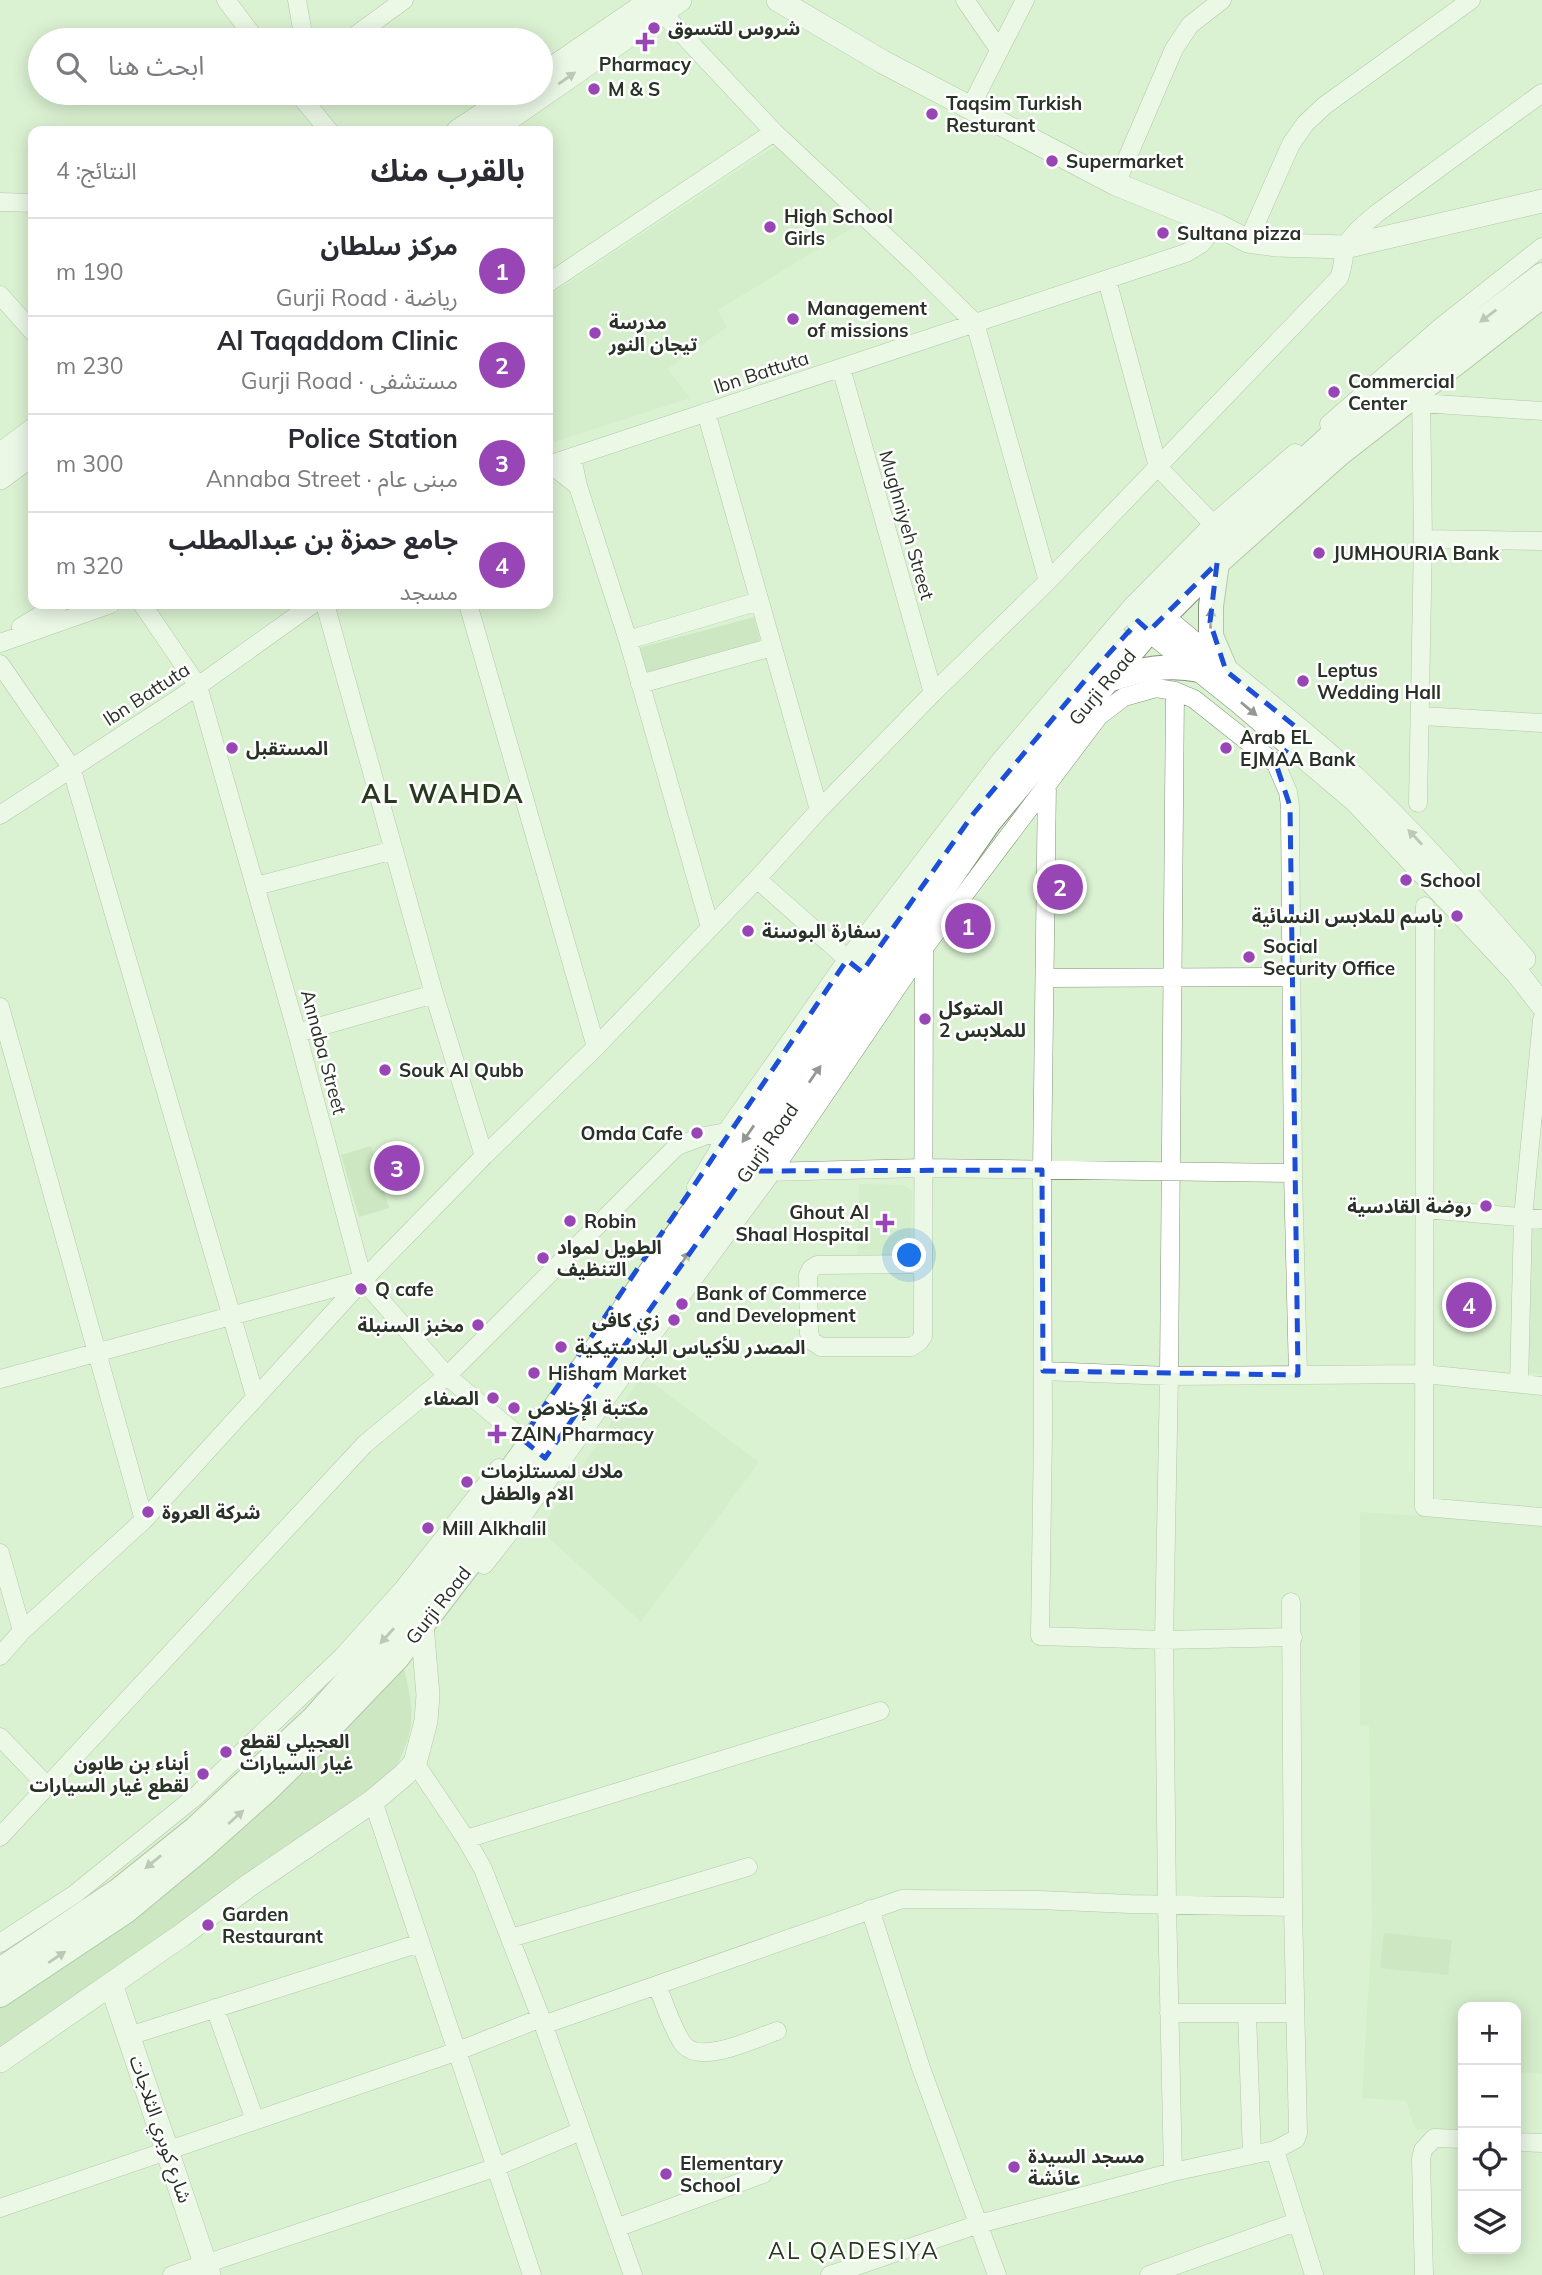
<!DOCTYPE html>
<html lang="ar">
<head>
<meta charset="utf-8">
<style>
	:root { --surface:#fff; --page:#f7f7f7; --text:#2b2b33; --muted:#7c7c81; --line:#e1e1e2; --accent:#9846b5 }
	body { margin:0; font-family:Mulish,"Noto Sans Arabic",sans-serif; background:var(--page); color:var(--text); direction:rtl }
	.controls { position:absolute; right:21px; bottom:21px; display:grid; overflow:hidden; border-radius:14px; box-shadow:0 4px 18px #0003 }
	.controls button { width:63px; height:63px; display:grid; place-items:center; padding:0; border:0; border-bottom:2px solid var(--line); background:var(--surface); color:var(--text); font:35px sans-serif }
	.you { position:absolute; left:910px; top:1256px; width:24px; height:24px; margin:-18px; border:5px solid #fff; border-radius:50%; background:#1a73e8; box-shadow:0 0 0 10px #1a73e833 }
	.badge { display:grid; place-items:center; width:46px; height:46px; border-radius:50%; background:var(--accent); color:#fff; font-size:23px; font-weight:700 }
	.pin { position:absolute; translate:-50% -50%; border:4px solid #fff; box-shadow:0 2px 7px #0006 }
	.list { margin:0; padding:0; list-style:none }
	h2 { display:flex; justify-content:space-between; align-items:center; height:91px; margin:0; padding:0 28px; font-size:30px }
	h2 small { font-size:23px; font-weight:400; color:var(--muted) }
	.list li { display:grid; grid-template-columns:46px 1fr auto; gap:21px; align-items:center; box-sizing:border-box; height:98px; padding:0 28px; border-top:2px solid var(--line) }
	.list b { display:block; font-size:26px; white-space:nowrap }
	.list p { margin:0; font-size:23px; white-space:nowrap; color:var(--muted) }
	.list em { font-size:23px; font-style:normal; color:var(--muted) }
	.icon { flex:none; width:38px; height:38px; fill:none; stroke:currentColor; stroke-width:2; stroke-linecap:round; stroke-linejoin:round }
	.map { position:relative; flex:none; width:1542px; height:2275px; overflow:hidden; direction:ltr }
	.search { position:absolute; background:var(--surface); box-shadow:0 4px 18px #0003; left:28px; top:28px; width:525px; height:77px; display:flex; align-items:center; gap:18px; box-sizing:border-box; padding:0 24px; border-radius:38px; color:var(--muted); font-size:26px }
	.panel { position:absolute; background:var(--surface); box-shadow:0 4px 18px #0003; left:28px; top:126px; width:525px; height:483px; border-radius:14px; direction:rtl }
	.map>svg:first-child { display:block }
	.built { fill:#cce7c1 }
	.green { fill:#badaad }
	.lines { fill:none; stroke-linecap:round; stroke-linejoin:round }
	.minor-casing { stroke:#829679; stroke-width:19 }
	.major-casing { stroke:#829679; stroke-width:24 }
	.highway-casing { stroke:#829679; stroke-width:26 }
	.minor { stroke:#fff; stroke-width:18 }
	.major { stroke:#fff; stroke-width:23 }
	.highway { stroke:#fff; stroke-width:24 }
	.oneway { fill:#949892 }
	.marked { fill:none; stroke:#1d4ed8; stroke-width:5; stroke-dasharray:14 9; stroke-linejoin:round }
	.poi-dot { fill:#9846b5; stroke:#fff; stroke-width:2.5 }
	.labels { text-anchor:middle; stroke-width:5; stroke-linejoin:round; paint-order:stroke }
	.poi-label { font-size:19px; font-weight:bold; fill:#293226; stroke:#fff; text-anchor:start }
	.street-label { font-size:19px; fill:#293226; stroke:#fff }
	.quarter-label { font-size:23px; letter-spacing:2px; fill:#283920; stroke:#fff }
	.district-label { font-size:26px; font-weight:bold; letter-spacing:2px; fill:#283920; stroke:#fff }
</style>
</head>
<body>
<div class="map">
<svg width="1542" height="2275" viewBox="0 0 1542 2275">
	<rect width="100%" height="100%" fill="#dbf2d2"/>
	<path class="built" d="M 777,145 L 867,219 L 718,310 L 727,327 L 668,369 L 690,398 L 548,444 L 548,296 Z
		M 859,1184 L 903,1185 L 912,1190 L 911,1257 L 857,1256 Z
		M 1532,1228 L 1542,1229 L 1542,1374 L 1522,1372 Z
		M 642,1375 L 759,1462 L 641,1622 L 540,1530 Z
		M 1360,1512 L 1542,1524 L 1542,2074 L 1516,2072 L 1516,2007 L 1463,2007 L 1463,2130 L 1415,2129 L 1406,2101 L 1362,2098 L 1372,1927 L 1369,1726 L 1360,1725 Z"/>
	<path class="green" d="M 754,617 L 761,644 L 643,676 L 635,649 Z
		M 371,1146 L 389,1208 L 359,1217 L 341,1155 Z
		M 403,1664 C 414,1710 417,1726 395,1770 L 0,2053 L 0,2007 Z
		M 1384,1933 L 1452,1940 L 1448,1975 L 1380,1968 Z"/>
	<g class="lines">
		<g class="minor-casing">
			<path id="minor" d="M 226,0 L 256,40
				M 297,0 L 304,40
				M 965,0 L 998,48
				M 654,4 L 774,132 L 916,265 L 975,323 L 1048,581
				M 349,40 L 404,0
				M 298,93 L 329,131
				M 970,108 L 1025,0
				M 1116,184 L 1174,49 L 1190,25 L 1222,0
				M 0,202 L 33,203
				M 1248,241 L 1291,144 L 1305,124 L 1324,106 L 1471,0
				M 1107,280 L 1158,467 L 1213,524
				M 548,283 L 774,132
				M 0,295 L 33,332
				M 841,368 L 933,693
				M 1421,403 L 1542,411
				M 706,412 L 819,810
				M 1329,424 L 1442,326 L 1542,247
				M 550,464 L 578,486 L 572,457
				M 548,465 L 1186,253 L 1201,244 L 1217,225
				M 578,486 L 628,640 L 710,927
				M 1423,539 L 1542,541
				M 142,604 L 198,686 L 297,1033 L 363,1280 L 447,1376 L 537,1451
				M 325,604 L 434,994 L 484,1156
				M 468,604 L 596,1047
				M 21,627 L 59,604
				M 628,640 L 759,601
				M 0,643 L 111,604
				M 0,664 L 71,767 L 255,1396
				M 640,684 L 772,647
				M 1421,716 L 1542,723
				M 1047,782 L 1042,1170 L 1043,1431 L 1040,1636 L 1164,1640 L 1293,1637
				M 1418,803 L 1423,539 L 1421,392
				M 0,815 L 198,686 L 313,604
				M 757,879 L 854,965
				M 256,886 L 394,850
				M 1425,906 L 1424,1507 L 1542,1517
				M 920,938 L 924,948 L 1099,716 L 1124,697 L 1156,688 L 1175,691 L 1194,699 L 1276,764 L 1288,792 L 1290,806 L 1293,1173 L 1298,1375
				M 1046,978 L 1291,977
				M 0,1007 L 144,1520
				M 297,1033 L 434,994
				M 765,1172 L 923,1168 L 1293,1173
				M 696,1187 L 717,1153 L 726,1132
				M 1425,1209 L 1542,1219
				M 1043,1371 L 1169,1376 L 1424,1374 L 1542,1386
				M 0,1379 L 363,1280 L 484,1156 L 596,1047 L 757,879 L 819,810 L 933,693 L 1048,581 L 1339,278 C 1343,268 1343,260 1345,250 C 1348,236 1366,223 1376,214 L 1542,93
				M 1519,1384 L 1523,1217 L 1542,1020
				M 0,1553 L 22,1631
				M 484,1565 L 521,1518 L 636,1357 L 772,1172 L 924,948 L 923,1336 L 919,1342 L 911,1347 L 821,1347 L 812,1341 L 809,1333 L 808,1275 L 811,1269 L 817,1265 L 922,1264
				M 0,1656 L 22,1631 L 144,1520 L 362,1281
				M 0,1737 L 48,1787
				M 415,1763 L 466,1839 L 483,1869 L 541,2018 L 633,2275
				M 373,1801 L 532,2275
				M 0,1837 L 365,1444 L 447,1376 L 677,1146 L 704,1136 L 726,1132 L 847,960 L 999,762 L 1132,606 L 1213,524 L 1295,453
				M 466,1839 L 880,1711
				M 870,1909 L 921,2068 L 997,2275
				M 511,1938 L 748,1867
				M 0,1943 L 75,1894 L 196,1796 L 342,1657 L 403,1589 L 499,1468
				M 657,1985 C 663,2000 674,2033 684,2045 C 702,2065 755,2038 777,2031
				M 215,2008 L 255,2120
				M 1169,2013 L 1295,2013
				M 1247,2013 L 1252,2155
				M 543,2025 L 902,1899 L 1039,1900 L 1130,1904 L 1293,1907
				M 129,2036 L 420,1943
				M 1516,2142 L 1542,2143
				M 1275,2150 L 1314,2275
				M 1173,2172 L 1167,1904 L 1164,1640 L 1169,1376 L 1175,691
				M 0,2208 L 458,2051 L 541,2018
				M 616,2228 L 763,2174
				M 172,2275 L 494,2168 L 581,2131
				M 830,2275 L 979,2224 L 1173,2172 L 1275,2150 L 1296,2139 L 1298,2133 L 1293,1907 L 1291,1602
				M 1149,2275 L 1296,2222
				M 1424,2275 L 1421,2159 L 1423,2150 L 1434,2138 L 1463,2139"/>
		</g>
		<g class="major-casing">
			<path id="major" d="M 778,0 L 883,62 L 1116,184 L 1217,225 L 1248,241 L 1276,245 L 1345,247 L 1542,201
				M 541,76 L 652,0
				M 458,131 L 515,93
				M 491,131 L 680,0
				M 0,455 L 33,430
				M 0,478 L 33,454
				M 1150,606 C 1218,666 1291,719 1357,780 C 1417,836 1470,898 1524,959
				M 1138,621 L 1237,700 L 1356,801 L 1518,974 L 1542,1005
				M 111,1984 L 209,2275
				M 0,2061 L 182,1935 L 248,1886 L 373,1801 L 405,1774 L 415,1763 L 426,1721 L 428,1695 L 422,1625"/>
		</g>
		<g class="highway-casing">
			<path id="highway" d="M 1217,563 L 1211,606 L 1211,636 L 1226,671
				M 1158,599 L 1198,557 L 1331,436 L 1542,275
				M 1108,680 C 1139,670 1167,663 1200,670
				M 0,1970 L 119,1890 L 195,1829 L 314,1718 L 421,1598 L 974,813 L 1119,641
				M 0,1995 L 126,1911 L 202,1848 L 267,1790 L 326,1732 L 397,1658 L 492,1534 L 748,1171 L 989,822 L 1149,631 L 1217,563 L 1339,454 L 1542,296"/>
		</g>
		<use href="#minor" class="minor"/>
		<use href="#major" class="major"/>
		<use href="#highway" class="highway"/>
	</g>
	<defs><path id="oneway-solid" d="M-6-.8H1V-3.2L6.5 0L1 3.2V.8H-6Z" transform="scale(1.75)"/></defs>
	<g class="oneway">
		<use href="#oneway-solid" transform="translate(567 78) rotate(-35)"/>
		<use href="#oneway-solid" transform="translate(1488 316) rotate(143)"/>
		<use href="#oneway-solid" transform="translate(1211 618) rotate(-88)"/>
		<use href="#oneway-solid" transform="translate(1249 709) rotate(40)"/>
		<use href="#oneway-solid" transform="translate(1415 837) rotate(-133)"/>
		<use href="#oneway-solid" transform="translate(815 1074) rotate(-55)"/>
		<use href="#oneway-solid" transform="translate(748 1134) rotate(125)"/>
		<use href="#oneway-solid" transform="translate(684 1260) rotate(-55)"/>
		<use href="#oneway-solid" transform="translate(387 1636) rotate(132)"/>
		<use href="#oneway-solid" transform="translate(236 1817) rotate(-42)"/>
		<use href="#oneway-solid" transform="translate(153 1862) rotate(141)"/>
		<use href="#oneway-solid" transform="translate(57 1957) rotate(-34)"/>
	</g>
	<path d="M0 0H1542V2275H0ZM 1217,563 L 1210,622 L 1226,671 L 1301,731 L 1276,764 L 1290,806 L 1298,1375 L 1043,1371 L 1042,1170 L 748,1171 L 545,1458 L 522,1439 L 847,960 L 862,972 L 974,813 L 1087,678 L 1138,621 L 1149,631 Z" fill="#dbf2d2" fill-opacity=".55" fill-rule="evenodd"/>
	<path class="marked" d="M 1217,563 L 1210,622 L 1226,671 L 1301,731 L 1276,764 L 1290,806 L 1298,1375 L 1043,1371 L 1042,1170 L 748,1171 L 545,1458 L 522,1439 L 847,960 L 862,972 L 974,813 L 1087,678 L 1138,621 L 1149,631 Z"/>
	<g class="poi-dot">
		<circle cx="654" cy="28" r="7"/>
		<path d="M641.5 31.5h7v7h7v7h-7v7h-7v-7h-7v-7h7z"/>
		<circle cx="594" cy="89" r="7"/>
		<circle cx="932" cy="114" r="7"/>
		<circle cx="1052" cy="161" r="7"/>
		<circle cx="770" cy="227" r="7"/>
		<circle cx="1163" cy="233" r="7"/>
		<circle cx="793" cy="319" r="7"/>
		<circle cx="595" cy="333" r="7"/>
		<circle cx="1334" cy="392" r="7"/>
		<circle cx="1319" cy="553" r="7"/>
		<circle cx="1303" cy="681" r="7"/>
		<circle cx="232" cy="748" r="7"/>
		<circle cx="1226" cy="748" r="7"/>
		<circle cx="1406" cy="880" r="7"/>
		<circle cx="1457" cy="916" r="7"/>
		<circle cx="748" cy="931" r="7"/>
		<circle cx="1249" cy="957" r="7"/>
		<circle cx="925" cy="1019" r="7"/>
		<circle cx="385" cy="1070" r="7"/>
		<circle cx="697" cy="1133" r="7"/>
		<circle cx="1486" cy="1206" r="7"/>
		<circle cx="570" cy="1221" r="7"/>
		<path d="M881.5 1212.5h7v7h7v7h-7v7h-7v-7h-7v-7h7z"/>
		<circle cx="543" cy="1258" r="7"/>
		<circle cx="361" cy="1289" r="7"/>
		<circle cx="682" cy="1304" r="7"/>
		<circle cx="674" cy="1320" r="7"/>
		<circle cx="478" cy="1325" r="7"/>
		<circle cx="561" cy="1347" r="7"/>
		<circle cx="534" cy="1373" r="7"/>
		<circle cx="493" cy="1398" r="7"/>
		<circle cx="514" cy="1408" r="7"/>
		<path d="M493.5 1423.5h7v7h7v7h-7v7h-7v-7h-7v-7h7z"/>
		<circle cx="467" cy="1482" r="7"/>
		<circle cx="148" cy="1512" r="7"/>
		<circle cx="428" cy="1528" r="7"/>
		<circle cx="226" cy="1752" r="7"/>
		<circle cx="203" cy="1774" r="7"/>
		<circle cx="208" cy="1925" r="7"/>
		<circle cx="1014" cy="2167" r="7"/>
		<circle cx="666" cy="2174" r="7"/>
	</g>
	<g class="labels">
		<g class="poi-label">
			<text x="668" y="35">شروس للتسوق</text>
			<text x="645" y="71" text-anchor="middle">Pharmacy</text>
			<text x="608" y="96">M &amp; S</text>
			<text x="946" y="110">Taqsim Turkish<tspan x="946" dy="22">Resturant</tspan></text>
			<text x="1066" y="168">Supermarket</text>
			<text x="784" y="223">High School<tspan x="784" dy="22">Girls</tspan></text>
			<text x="1177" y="240">Sultana pizza</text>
			<text x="807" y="315">Management<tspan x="807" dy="22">of missions</tspan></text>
			<text x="609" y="329">مدرسة<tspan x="609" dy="22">تيجان النور</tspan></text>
			<text x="1348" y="388">Commercial<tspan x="1348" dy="22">Center</tspan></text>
			<text x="1333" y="560">JUMHOURIA Bank</text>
			<text x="1317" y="677">Leptus<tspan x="1317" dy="22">Wedding Hall</tspan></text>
			<text x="1240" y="744">Arab EL<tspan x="1240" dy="22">EJMAA Bank</tspan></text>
			<text x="246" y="755">المستقبل</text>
			<text x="1420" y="887">School</text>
			<text x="1443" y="923" text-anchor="end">باسم للملابس النسائية</text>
			<text x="762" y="938">سفارة البوسنة</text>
			<text x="1263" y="953">Social<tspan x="1263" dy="22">Security Office</tspan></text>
			<text x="939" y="1015">المتوكل<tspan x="939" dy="22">2 للملابس</tspan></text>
			<text x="399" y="1077">Souk Al Qubb</text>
			<text x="683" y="1140" text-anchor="end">Omda Cafe</text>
			<text x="1472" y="1213" text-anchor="end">روضة القادسية</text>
			<text x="869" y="1219" text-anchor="end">Ghout Al<tspan x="869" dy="22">Shaal Hospital</tspan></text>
			<text x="584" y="1228">Robin</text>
			<text x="557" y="1254">الطويل لمواد<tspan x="557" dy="22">التنظيف</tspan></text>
			<text x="375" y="1296">Q cafe</text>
			<text x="696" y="1300">Bank of Commerce<tspan x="696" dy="22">and Development</tspan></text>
			<text x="660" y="1327" text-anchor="end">زي كافى</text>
			<text x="464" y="1332" text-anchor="end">مخبز السنبلة</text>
			<text x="575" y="1354">المصدر للأكياس البلاستيكية</text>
			<text x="548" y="1380">Hisham Market</text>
			<text x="479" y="1405" text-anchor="end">الصفاء</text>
			<text x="528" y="1415">مكتبة الإخلاص</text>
			<text x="511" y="1441">ZAIN Pharmacy</text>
			<text x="481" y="1478">ملاك لمستلزمات<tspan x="481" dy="22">الام والطفل</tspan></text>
			<text x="162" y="1519">شركة العروة</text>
			<text x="442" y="1535">Mill Alkhalil</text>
			<text x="240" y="1748">العجيلي لقطع<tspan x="240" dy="22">غيار السيارات</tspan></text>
			<text x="189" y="1770" text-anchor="end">أبناء بن طابون<tspan x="189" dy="22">لقطع غيار السيارات</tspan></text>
			<text x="222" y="1921">Garden<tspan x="222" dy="22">Restaurant</tspan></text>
			<text x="1028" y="2163">مسجد السيدة<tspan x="1028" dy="22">عائشة</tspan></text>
			<text x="680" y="2170">Elementary<tspan x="680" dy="22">School</tspan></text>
		</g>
		<g class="street-label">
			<text transform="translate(761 372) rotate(-18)" y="7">Ibn Battuta</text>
			<text transform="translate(907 525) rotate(74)" y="7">Mughniyeh Street</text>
			<text transform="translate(1102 687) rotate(-50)" y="7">Gurji Road</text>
			<text transform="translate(146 694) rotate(-33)" y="7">Ibn Battuta</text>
			<text transform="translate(324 1052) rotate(75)" y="7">Annaba Street</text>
			<text transform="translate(767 1143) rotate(-55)" y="7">Gurji Road</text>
			<text transform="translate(438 1605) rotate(-52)" y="7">Gurji Road</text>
			<text transform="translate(161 2129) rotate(71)" y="7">شارع كوبري الثلاجات</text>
		</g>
		<g class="quarter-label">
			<text x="854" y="2259">AL QADESIYA</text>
		</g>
		<g class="district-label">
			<text x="443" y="803">AL WAHDA</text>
		</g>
	</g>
</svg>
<div class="controls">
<button>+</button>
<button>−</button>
<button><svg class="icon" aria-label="locate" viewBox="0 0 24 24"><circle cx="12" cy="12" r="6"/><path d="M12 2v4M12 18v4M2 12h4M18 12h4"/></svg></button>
<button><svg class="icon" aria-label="layers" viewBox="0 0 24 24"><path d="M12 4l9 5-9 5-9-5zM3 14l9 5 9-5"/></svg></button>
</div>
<div class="you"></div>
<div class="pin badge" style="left:968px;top:926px">1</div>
<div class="pin badge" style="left:1060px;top:887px">2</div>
<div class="pin badge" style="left:397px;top:1168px">3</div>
<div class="pin badge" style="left:1469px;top:1305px">4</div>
<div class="search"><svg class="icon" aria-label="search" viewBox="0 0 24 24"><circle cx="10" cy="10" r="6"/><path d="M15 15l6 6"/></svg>ابحث هنا</div>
<section class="panel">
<h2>بالقرب منك<small>النتائج: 4</small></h2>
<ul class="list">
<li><span class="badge">1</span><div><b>مركز سلطان</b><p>رياضة · Gurji Road</p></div><em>190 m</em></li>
<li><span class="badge">2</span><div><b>Al Taqaddom Clinic</b><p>مستشفى · Gurji Road</p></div><em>230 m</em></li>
<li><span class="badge">3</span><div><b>Police Station</b><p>مبنى عام · Annaba Street</p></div><em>300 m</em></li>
<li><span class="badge">4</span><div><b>جامع حمزة بن عبدالمطلب</b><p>مسجد</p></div><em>320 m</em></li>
</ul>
</section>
</div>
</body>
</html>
